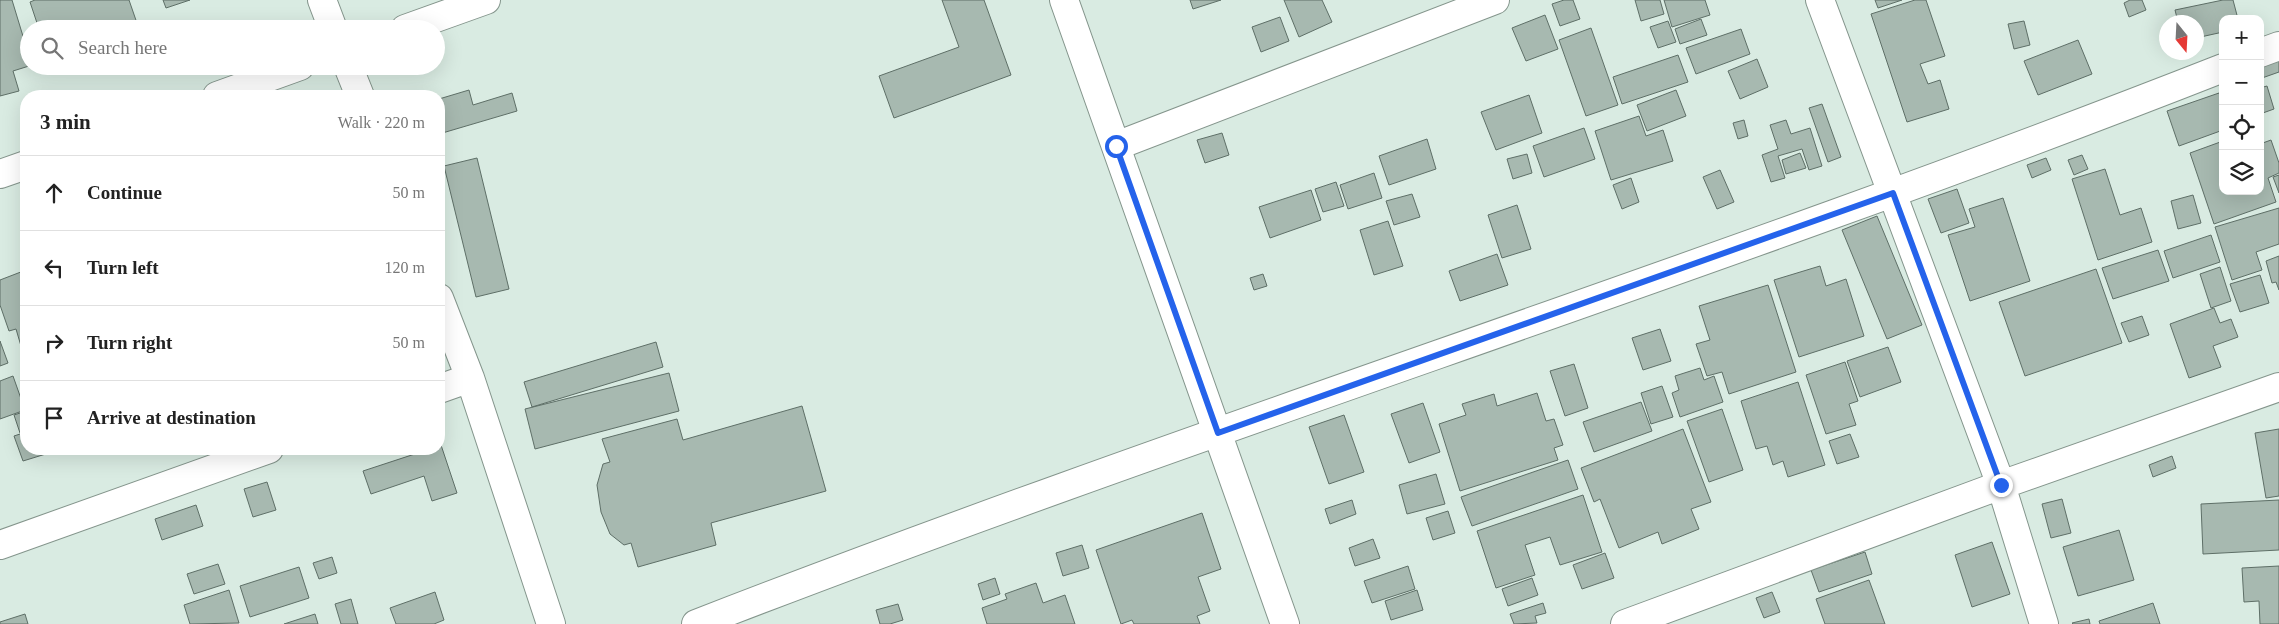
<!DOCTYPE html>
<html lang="en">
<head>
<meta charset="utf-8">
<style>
	:root { --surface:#fff; --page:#f2f2f2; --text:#222; --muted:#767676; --line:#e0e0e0 }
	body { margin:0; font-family:Georgia,serif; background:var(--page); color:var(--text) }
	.controls { position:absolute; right:15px; top:15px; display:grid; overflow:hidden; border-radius:10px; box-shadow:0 5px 20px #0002 }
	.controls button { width:45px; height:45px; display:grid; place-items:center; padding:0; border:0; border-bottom:1px solid var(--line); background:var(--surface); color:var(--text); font:25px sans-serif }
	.compass { position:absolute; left:2159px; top:15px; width:45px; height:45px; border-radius:50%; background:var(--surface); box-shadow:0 5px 20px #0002; rotate:162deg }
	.stop { position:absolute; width:15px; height:15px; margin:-11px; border:4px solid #2563eb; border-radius:50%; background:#fff }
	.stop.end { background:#2563eb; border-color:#fff; box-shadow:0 1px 5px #0008 }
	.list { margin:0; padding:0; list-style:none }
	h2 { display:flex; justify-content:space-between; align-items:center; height:65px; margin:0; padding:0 20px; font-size:21px }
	h2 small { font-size:16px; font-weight:400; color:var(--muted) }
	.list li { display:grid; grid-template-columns:32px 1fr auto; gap:15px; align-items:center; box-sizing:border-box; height:75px; padding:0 20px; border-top:1px solid var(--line) }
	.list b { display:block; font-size:19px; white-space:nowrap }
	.list em { font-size:16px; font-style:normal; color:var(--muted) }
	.icon { flex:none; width:28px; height:28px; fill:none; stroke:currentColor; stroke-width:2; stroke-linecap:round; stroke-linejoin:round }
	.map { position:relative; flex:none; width:2279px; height:624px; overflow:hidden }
	.search { position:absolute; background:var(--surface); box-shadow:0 5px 20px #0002; left:20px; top:20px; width:425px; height:55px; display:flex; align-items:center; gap:12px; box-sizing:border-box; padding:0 18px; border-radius:28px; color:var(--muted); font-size:19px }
	.panel { position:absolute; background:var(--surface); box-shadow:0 5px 20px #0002; left:20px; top:90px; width:425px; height:365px; border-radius:20px }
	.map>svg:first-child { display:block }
	.building { fill:#a7b9b0; stroke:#5e6f67 }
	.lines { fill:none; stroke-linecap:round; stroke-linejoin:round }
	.minor-casing { stroke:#84958c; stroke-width:30 }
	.minor { stroke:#fff; stroke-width:28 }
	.route { stroke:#2563eb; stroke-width:6 }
</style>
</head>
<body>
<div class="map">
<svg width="2279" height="624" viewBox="0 0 2279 624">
	<rect width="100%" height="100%" fill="#d9ebe2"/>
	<path class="building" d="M 0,0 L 12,0 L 29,56 L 29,66 L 13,71 L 19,91 L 0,96 Z
		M 35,0 L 129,0 L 139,29 L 39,29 L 30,2 Z
		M 163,0 L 190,0 L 166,8 Z
		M 942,0 L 984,0 L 1011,75 L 894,118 L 879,76 L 959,47 Z
		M 1190,0 L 1221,0 L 1193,9 Z
		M 1284,0 L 1322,0 L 1332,22 L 1299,37 Z
		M 1564,0 L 1573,0 L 1580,19 L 1560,26 L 1552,4 Z
		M 1635,0 L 1660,0 L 1664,14 L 1641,21 Z
		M 1664,0 L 1705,0 L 1710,15 L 1672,27 Z
		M 1875,0 L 1902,0 L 1878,8 Z
		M 1915,0 L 1926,0 L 1945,56 L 1920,64 L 1928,84 L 1940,80 L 1949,109 L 1907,122 L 1871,14 Z
		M 2130,0 L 2142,0 L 2146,10 L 2129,17 L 2124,3 Z
		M 2223,0 L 2233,0 L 2238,19 L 2223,19 L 2223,32 L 2196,38 L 2196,22 L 2178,22 L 2175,10 Z
		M 1545,15 L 1558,49 L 1526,61 L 1512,28 Z
		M 1280,17 L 1289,41 L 1261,52 L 1252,27 Z
		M 1701,19 L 1707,35 L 1680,44 L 1675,29 Z
		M 1668,21 L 1676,42 L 1658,48 L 1650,27 Z
		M 2024,21 L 2030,45 L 2014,49 L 2008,24 Z
		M 1591,28 L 1618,105 L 1586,116 L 1559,40 Z
		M 1741,29 L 1750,54 L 1696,74 L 1686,48 Z
		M 2078,40 L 2092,74 L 2038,95 L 2024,61 Z
		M 2279,53 L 2279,72 L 2262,78 L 2260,59 Z
		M 1678,55 L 1688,82 L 1622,104 L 1613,77 Z
		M 1757,59 L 1768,87 L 1740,99 L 1728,71 Z
		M 2267,86 L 2274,109 L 2260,114 L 2260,88 Z
		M 469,90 L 473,105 L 512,93 L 517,111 L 439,134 L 439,99 Z
		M 1676,90 L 1686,116 L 1647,131 L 1637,105 Z
		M 2219,93 L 2223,103 L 2223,130 L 2179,146 L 2167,111 Z
		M 1529,95 L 1542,133 L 1496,150 L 1481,112 Z
		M 1822,104 L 1841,157 L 1828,162 L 1809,108 Z
		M 1639,116 L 1646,136 L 1663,130 L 1673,161 L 1611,180 L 1595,131 Z
		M 1744,120 L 1748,136 L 1738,139 L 1733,123 Z
		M 1786,120 L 1791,134 L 1810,128 L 1822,166 L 1809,170 L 1802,149 L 1778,156 L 1785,178 L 1771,182 L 1762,155 L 1778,149 L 1770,125 Z
		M 1584,128 L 1595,159 L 1544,177 L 1533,146 Z
		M 1222,133 L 1229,155 L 1205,163 L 1197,140 Z
		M 1427,139 L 1436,169 L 1389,185 L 1379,156 Z
		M 2271,140 L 2279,163 L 2279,173 L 2268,178 L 2276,202 L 2214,224 L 2190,153 L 2223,141 L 2223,191 L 2260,191 L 2260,144 Z
		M 1800,153 L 1806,168 L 1786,174 L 1782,160 Z
		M 1527,154 L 1532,173 L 1513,179 L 1507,159 Z
		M 2082,155 L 2088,169 L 2074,175 L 2068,160 Z
		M 477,158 L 509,289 L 476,297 L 444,166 Z
		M 2046,158 L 2051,170 L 2032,178 L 2027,165 Z
		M 2105,169 L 2120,215 L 2141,208 L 2152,242 L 2098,260 L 2072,179 Z
		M 1720,170 L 1734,202 L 1717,209 L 1703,177 Z
		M 1374,173 L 1382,198 L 1348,209 L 1340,185 Z
		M 2279,175 L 2279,193 L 2273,177 Z
		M 1631,178 L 1639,202 L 1622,209 L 1613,185 Z
		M 1336,182 L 1344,206 L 1323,212 L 1315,189 Z
		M 1957,189 L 1969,223 L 1941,233 L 1928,199 Z
		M 1311,190 L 1321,220 L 1270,238 L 1259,207 Z
		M 1412,194 L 1420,217 L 1394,225 L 1386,201 Z
		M 2193,195 L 2201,223 L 2178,229 L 2171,201 Z
		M 2003,198 L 2030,281 L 1970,301 L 1948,235 L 1975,227 L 1969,209 Z
		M 1517,205 L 1531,249 L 1502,258 L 1488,215 Z
		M 2279,208 L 2279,244 L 2256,252 L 2262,270 L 2232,280 L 2215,227 Z
		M 1877,216 L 1922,325 L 1887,339 L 1842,230 Z
		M 1388,221 L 1403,266 L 1374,275 L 1360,230 Z
		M 2211,235 L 2220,262 L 2173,278 L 2164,251 Z
		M 2158,250 L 2169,281 L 2113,299 L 2102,268 Z
		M 1497,254 L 1508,285 L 1460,301 L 1449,271 Z
		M 2279,256 L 2279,290 L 2276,282 L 2272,283 L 2266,261 Z
		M 1820,266 L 1826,286 L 1846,279 L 1864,336 L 1799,357 L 1774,280 Z
		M 2220,267 L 2231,301 L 2211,308 L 2200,274 Z
		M 2096,269 L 2122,343 L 2025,376 L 1999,302 Z
		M 26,270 L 26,345 L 21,346 L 16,329 L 9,331 L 0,305 L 0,280 Z
		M 1263,274 L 1267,286 L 1254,290 L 1250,278 Z
		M 2260,275 L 2269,303 L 2240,312 L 2230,284 Z
		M 1768,285 L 1796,372 L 1729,394 L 1722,372 L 1707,376 L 1696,344 L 1710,340 L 1699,306 Z
		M 2214,308 L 2220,323 L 2231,319 L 2238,337 L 2213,346 L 2221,367 L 2189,378 L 2170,324 Z
		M 2142,316 L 2149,335 L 2129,342 L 2121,323 Z
		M 1660,329 L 1671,361 L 1643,370 L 1632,338 Z
		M 0,341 L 8,363 L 0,366 Z
		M 656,342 L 663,367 L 532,407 L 524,382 Z
		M 1888,347 L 1901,382 L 1860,397 L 1847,361 Z
		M 1845,362 L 1858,401 L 1849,404 L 1856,425 L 1826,434 L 1806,375 Z
		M 1574,364 L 1588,408 L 1565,416 L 1550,371 Z
		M 1700,368 L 1704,380 L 1714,376 L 1723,402 L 1680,417 L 1672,393 L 1679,390 L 1675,376 Z
		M 669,373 L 679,411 L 535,449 L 525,409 Z
		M 13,376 L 25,410 L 0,419 L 0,381 Z
		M 1798,382 L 1825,465 L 1788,477 L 1783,461 L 1773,465 L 1767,446 L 1756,449 L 1741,401 Z
		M 1662,386 L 1673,417 L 1651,424 L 1641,393 Z
		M 1537,393 L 1546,421 L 1554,419 L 1563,445 L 1554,448 L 1558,460 L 1460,491 L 1439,424 L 1466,415 L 1462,404 L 1494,394 L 1497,406 Z
		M 1641,402 L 1652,431 L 1594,452 L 1583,422 Z
		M 1423,403 L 1440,452 L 1409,463 L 1391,414 Z
		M 802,406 L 826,491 L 711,523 L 716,545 L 638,567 L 631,543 L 624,545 L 610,534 L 601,512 L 597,485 L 603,464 L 610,462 L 602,439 L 677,419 L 683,440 Z
		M 1722,409 L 1743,470 L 1709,482 L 1687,421 Z
		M 26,411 L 26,431 L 20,433 L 14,415 Z
		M 1344,415 L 1364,472 L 1329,484 L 1309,427 Z
		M 1683,429 L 1711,502 L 1691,509 L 1699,529 L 1662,544 L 1658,532 L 1619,548 L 1600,499 L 1594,502 L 1581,468 Z
		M 2279,429 L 2279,496 L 2266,498 L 2255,433 Z
		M 26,432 L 26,449 L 47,449 L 49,453 L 23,461 L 14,436 Z
		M 1850,434 L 1859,457 L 1837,464 L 1829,441 Z
		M 441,445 L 457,493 L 432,501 L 424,476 L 371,494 L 363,471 L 430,449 L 439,449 Z
		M 2172,456 L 2176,468 L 2153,477 L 2149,465 Z
		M 1568,460 L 1578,489 L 1472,526 L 1461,497 Z
		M 1436,474 L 1445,504 L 1407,514 L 1399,485 Z
		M 267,482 L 276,510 L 253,517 L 244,489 Z
		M 1583,495 L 1602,552 L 1560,565 L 1550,537 L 1525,545 L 1535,575 L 1496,588 L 1477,531 Z
		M 2062,499 L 2071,533 L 2051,538 L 2042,504 Z
		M 1352,500 L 1356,514 L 1330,524 L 1325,509 Z
		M 2279,500 L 2279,550 L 2203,554 L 2201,504 Z
		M 196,505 L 203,526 L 162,540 L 155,519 Z
		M 1448,511 L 1455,533 L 1433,540 L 1426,518 Z
		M 1202,513 L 1221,569 L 1198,577 L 1210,611 L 1197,616 L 1200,624 L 1134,624 L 1132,620 L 1121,624 L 1096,550 Z
		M 2119,530 L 2134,580 L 2078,596 L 2063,547 Z
		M 1373,539 L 1380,558 L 1355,566 L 1349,548 Z
		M 1992,542 L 2010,594 L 1972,607 L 1955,555 Z
		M 1082,545 L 1089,568 L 1063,576 L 1056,553 Z
		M 1865,552 L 1872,574 L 1819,592 L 1811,570 Z
		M 1605,553 L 1614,578 L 1582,589 L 1573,565 Z
		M 332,557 L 337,573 L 319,579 L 313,563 Z
		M 218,564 L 225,584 L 194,594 L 187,574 Z
		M 1408,566 L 1415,589 L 1372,603 L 1364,581 Z
		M 2279,566 L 2279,624 L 2260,624 L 2259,601 L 2244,602 L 2242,568 Z
		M 299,567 L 309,598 L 250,617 L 240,586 Z
		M 995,578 L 1000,594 L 983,600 L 978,584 Z
		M 1532,578 L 1538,595 L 1508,606 L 1502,589 Z
		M 1869,580 L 1885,624 L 1825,624 L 1816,599 Z
		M 1036,583 L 1043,603 L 1065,595 L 1075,624 L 987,624 L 982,608 L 1007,599 L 1005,594 Z
		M 229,590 L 239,623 L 190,624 L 184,605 Z
		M 1417,590 L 1423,610 L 1391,620 L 1385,601 Z
		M 435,592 L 444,620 L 434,624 L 396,624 L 390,608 Z
		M 1772,592 L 1780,612 L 1764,618 L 1756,598 Z
		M 351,599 L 358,624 L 341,624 L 335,604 Z
		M 1543,603 L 1546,613 L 1535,616 L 1537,623 L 1514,624 L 1510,614 Z
		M 2153,603 L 2160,624 L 2100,624 L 2099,621 Z
		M 898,604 L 903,620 L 890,624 L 880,624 L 876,610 Z
		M 25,614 L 28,624 L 0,624 L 0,622 Z
		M 315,614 L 318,624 L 284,624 Z
		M 2089,619 L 2090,624 L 2073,624 L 2072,623 Z"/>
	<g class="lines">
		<g class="minor-casing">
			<path id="minor" d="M 322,0 L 333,29
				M 1064,0 L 1285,624
				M 1820,0 L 2001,485 L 2044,624
				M 405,29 L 486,0
				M 2260,53 L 2279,46
				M 348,66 L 360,96
				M 217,96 L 300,66
				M 1116,146 L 1495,0
				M 0,174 L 26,165
				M 439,298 L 470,378 L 551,624
				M 439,389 L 470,378
				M 0,545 L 269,449
				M 696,624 C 1201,428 1719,266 2223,68
				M 1625,624 L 2001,485 L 2279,387"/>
		</g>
		<use href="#minor" class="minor"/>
	</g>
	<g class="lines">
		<path class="route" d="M 1116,146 L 1218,433 L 1893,193 L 2001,485"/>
	</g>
</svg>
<div class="controls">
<button>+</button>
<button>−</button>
<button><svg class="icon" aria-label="locate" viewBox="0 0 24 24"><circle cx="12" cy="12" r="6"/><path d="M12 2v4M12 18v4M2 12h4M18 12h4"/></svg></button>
<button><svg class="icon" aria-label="layers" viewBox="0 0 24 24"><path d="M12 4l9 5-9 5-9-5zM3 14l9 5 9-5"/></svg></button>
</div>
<svg class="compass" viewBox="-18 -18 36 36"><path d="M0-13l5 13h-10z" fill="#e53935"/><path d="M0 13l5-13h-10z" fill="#767676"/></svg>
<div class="stop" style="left:1116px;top:146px"></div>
<div class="stop end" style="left:2001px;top:485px"></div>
<div class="search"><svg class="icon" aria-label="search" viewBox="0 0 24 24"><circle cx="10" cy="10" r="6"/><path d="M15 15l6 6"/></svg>Search here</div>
<section class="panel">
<h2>3 min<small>Walk · 220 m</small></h2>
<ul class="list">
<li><svg class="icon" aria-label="ahead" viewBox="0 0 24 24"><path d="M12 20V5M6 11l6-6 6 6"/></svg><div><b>Continue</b></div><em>50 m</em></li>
<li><svg class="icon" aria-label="left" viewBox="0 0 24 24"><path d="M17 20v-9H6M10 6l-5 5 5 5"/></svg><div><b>Turn left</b></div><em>120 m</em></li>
<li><svg class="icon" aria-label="right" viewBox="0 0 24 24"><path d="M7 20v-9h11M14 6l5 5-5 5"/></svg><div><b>Turn right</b></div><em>50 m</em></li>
<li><svg class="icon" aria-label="arrive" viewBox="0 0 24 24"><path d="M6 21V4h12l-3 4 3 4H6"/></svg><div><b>Arrive at destination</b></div></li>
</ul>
</section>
</div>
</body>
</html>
